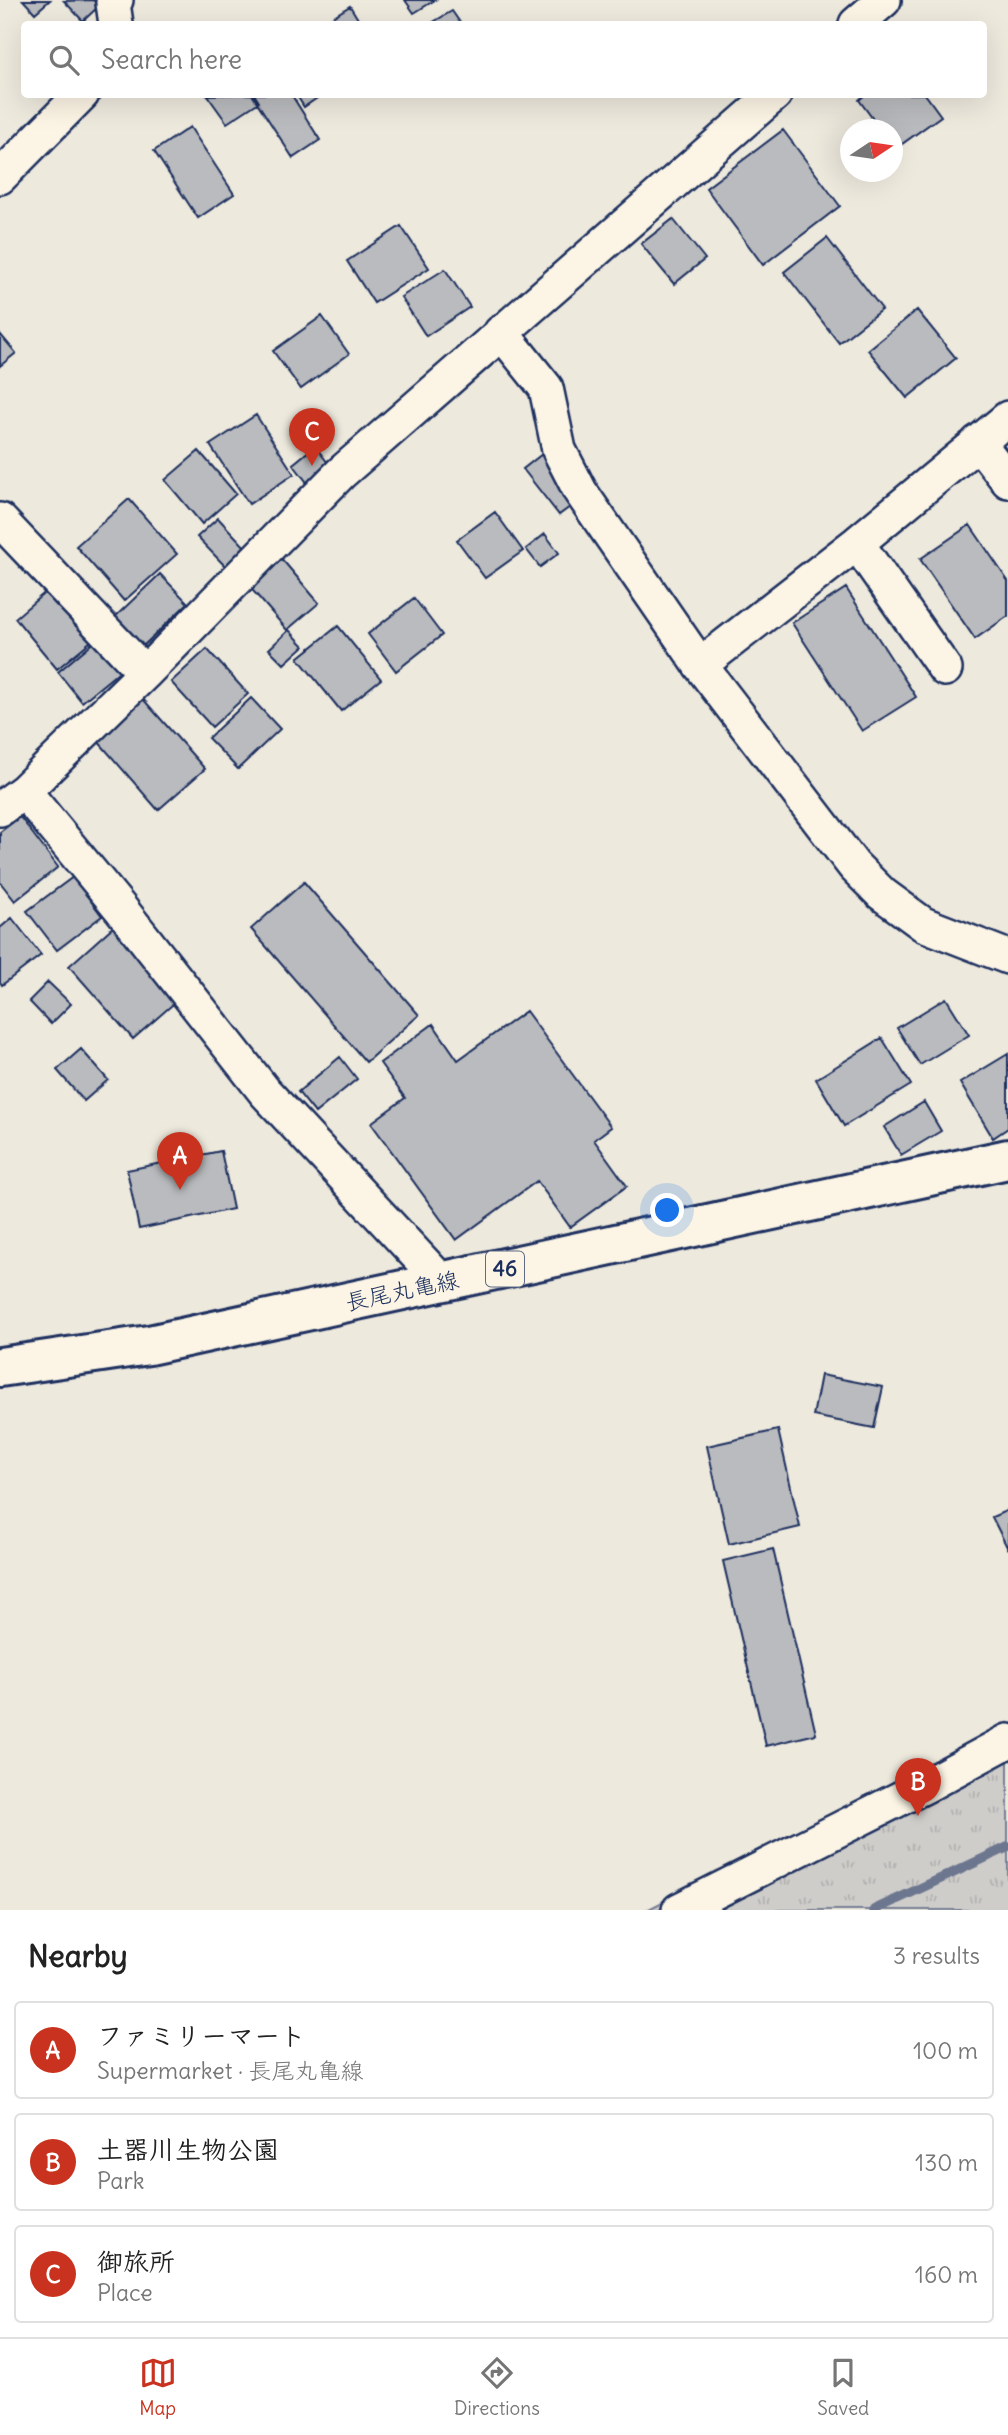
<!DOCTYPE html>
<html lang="en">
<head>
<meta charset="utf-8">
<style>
	:root { --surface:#fff; --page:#f2f2f2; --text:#222; --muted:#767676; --line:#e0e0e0; --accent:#c8321e }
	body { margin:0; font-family:Delius,"Klee One",sans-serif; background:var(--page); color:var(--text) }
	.compass { position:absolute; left:840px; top:119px; width:63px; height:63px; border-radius:50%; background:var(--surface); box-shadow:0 7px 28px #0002; rotate:77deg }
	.you { position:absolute; left:668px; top:1211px; width:24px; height:24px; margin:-18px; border:5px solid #fff; border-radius:50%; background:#1a73e8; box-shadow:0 0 0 10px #1a73e833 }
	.badge { display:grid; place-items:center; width:46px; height:46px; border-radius:50%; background:var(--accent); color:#fff; font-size:23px; font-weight:700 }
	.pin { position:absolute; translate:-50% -58px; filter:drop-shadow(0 2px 4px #0008) }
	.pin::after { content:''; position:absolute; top:37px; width:24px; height:21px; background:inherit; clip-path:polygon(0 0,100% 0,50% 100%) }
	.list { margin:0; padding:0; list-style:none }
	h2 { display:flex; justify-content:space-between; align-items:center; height:91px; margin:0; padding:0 28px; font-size:30px }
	h2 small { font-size:23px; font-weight:400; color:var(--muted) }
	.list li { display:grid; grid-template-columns:46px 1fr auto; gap:21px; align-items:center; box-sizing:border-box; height:98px; margin:0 14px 14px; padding:0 14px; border:2px solid var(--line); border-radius:7px }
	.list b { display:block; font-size:26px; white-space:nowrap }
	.list p { margin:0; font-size:23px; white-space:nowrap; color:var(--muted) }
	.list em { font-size:23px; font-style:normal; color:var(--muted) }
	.icon { flex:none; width:38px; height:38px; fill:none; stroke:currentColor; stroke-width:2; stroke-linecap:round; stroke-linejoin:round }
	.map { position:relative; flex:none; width:1008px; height:1910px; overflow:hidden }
	.search { position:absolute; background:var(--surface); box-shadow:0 7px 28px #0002; left:21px; right:21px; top:21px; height:77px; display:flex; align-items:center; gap:18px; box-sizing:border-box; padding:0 24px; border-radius:7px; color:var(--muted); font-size:26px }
	.sheet { height:427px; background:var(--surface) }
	nav { display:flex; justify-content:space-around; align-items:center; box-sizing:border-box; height:98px; border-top:2px solid var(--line); background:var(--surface); font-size:19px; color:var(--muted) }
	nav a { display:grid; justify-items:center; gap:4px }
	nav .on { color:var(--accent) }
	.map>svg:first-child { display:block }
	.park { fill:url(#park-tufts); stroke:#757e94; stroke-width:2 }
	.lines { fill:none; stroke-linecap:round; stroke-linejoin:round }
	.stream { stroke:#6c778f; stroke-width:10 }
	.building { fill:#babbbe; stroke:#1b2f5e; stroke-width:2 }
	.minor-casing { stroke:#1b2f5e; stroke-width:38 }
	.major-casing { stroke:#1b2f5e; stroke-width:44 }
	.minor { stroke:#fcf5e5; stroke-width:33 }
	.major { stroke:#fcf5e5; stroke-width:38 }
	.labels { text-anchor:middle; stroke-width:5; stroke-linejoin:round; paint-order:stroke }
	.shield { fill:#fcf5e5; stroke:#5e6a86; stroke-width:2 }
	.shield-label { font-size:21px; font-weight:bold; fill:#1b2f5e }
	.street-label { font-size:23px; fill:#1b2f5e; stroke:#fcf5e5 }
</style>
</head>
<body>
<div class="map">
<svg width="1008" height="1910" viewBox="0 0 1008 1910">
	<defs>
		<pattern id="park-tufts" width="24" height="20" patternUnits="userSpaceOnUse" patternTransform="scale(1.75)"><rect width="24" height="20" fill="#cfcdca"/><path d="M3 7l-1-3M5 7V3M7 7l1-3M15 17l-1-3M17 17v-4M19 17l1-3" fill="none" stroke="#b1b0b0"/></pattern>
	</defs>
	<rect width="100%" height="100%" fill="#eee9dd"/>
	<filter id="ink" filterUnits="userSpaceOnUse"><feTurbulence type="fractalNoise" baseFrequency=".0143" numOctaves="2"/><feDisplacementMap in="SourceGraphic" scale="14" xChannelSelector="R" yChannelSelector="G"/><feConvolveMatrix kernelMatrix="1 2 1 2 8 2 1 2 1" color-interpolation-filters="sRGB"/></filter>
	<g filter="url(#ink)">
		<path class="park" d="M 1008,1723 L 1008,1910 L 647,1910 Z"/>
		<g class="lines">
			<path class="stream" d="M 874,1910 L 1008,1847"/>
		</g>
		<path class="building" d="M 23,0 L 50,0 L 35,13 Z
			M 93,0 L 99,6 L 83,21 L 64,1 Z
			M 405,0 L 435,0 L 414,13 Z
			M 350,6 L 361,24 L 324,24 L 323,23 Z
			M 452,11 L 461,24 L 430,24 Z
			M 254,94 L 259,102 L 227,123 L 207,95 Z
			M 256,94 L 291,94 L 320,140 L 293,158 L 253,96 Z
			M 296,94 L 323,94 L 304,107 Z
			M 866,94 L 925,94 L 941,116 L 895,149 L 892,145 L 892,130 L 881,130 L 859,100 Z
			M 190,127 L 234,194 L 198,218 L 154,151 Z
			M 783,130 L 840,206 L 763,265 L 706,188 Z
			M 673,219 L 705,259 L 674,284 L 641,244 Z
			M 401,226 L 429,268 L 374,303 L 347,261 Z
			M 827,238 L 882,309 L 839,343 L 784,272 Z
			M 445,269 L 470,307 L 426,336 L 401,297 Z
			M 917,310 L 956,358 L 907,398 L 868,350 Z
			M 322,316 L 349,354 L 301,389 L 273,351 Z
			M 0,334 L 16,353 L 0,366 Z
			M 256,415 L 294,474 L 249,504 L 210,445 Z
			M 315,446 L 331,467 L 309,485 L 293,464 Z
			M 199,451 L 236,494 L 202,524 L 165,480 Z
			M 542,454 L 578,501 L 559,515 L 523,469 Z
			M 129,499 L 177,554 L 124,601 L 76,546 Z
			M 495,512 L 523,551 L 485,578 L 457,540 Z
			M 218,518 L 246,548 L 226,567 L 197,537 Z
			M 970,525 L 1008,581 L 1008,616 L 975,639 L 920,559 Z
			M 545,534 L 559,553 L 540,567 L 526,549 Z
			M 280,557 L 319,603 L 287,630 L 248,585 Z
			M 160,574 L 188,603 L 143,646 L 115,617 Z
			M 846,588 L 916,697 L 862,731 L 792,623 Z
			M 48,590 L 91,641 L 57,669 L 15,618 Z
			M 414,598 L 442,635 L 396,671 L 368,634 Z
			M 338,626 L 381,679 L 341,711 L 298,658 Z
			M 289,630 L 304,646 L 284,664 L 269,649 Z
			M 96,640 L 121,670 L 82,702 L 58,672 Z
			M 207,649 L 248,694 L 212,727 L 171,682 Z
			M 251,698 L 280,729 L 238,769 L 208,738 Z
			M 143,699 L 205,769 L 158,810 L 97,740 Z
			M 20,817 L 58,867 L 15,901 L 0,882 L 0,832 Z
			M 73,877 L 102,916 L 57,950 L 27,911 Z
			M 304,882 L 419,1015 L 366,1062 L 251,929 Z
			M 12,918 L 41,955 L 2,985 L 0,982 L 0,928 Z
			M 115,925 L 179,999 L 133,1039 L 69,966 Z
			M 48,982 L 71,1004 L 51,1024 L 29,1001 Z
			M 946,998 L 969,1035 L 920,1065 L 897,1028 Z
			M 526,1011 L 611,1127 L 594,1140 L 627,1186 L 570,1227 L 537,1181 L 456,1240 L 371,1123 L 405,1098 L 380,1063 L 433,1024 L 458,1060 Z
			M 882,1038 L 911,1085 L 844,1126 L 816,1079 Z
			M 81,1049 L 108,1080 L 84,1101 L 57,1070 Z
			M 1008,1054 L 1008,1128 L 993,1138 L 960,1083 Z
			M 340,1057 L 357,1079 L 315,1113 L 298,1092 Z
			M 924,1102 L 941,1131 L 901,1155 L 884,1127 Z
			M 221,1151 L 233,1209 L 139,1229 L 127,1170 Z
			M 821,1375 L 883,1387 L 874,1428 L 813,1416 Z
			M 778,1430 L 800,1527 L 729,1544 L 707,1446 Z
			M 1008,1510 L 1008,1549 L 992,1517 Z
			M 773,1549 L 816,1734 L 766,1746 L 723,1561 Z"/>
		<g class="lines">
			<g class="minor-casing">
				<path id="minor" d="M 116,0 L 113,3 L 116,24
					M 856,24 L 884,0
					M 0,177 L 82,94
					M 501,332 L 546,388 L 559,450 L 580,491 L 700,665 L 854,866 L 882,894 L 923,924 L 1008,957
					M 978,442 L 1008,481
					M 0,520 L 145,673
					M 857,543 L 945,669
					M 700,665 L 857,543 L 1008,418
					M 24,791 L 121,909 L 265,1092 L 442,1282
					M 0,809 L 24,791 L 145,673 L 341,473 L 775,94
					M 679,1910 L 925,1786 L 1008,1741"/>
			</g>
			<g class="major-casing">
				<path id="major" d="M 0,1367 L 149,1345 L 1008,1159"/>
			</g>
			<use href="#minor" class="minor"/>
			<use href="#major" class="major"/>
		</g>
	</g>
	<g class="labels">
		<rect class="shield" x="486" y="1251.5" width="38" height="35" rx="5"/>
		<g class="shield-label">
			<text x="505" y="1276">46</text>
		</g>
		<g class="street-label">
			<text transform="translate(402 1291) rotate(-12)" y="8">長尾丸亀線</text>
		</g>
	</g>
</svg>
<svg class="compass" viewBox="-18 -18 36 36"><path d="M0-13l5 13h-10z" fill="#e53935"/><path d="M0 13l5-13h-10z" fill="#767676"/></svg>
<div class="you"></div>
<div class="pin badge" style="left:180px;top:1190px">A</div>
<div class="pin badge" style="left:918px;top:1816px">B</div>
<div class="pin badge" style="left:312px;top:466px">C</div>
<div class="search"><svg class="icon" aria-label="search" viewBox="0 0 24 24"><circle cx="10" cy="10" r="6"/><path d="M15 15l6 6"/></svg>Search here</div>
</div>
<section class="sheet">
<h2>Nearby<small>3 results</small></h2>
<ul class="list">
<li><span class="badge">A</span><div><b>ファミリーマート</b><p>Supermarket · 長尾丸亀線</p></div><em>100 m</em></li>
<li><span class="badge">B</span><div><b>土器川生物公園</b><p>Park</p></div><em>130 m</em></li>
<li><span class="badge">C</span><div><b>御旅所</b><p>Place</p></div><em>160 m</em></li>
</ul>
</section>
<nav>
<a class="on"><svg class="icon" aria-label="map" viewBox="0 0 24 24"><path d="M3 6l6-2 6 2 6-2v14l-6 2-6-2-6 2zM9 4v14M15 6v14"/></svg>Map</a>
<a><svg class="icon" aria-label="directions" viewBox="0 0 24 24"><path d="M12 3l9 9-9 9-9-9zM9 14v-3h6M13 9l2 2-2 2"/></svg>Directions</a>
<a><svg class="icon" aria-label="saved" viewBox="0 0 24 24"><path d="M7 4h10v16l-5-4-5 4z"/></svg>Saved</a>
</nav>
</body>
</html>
